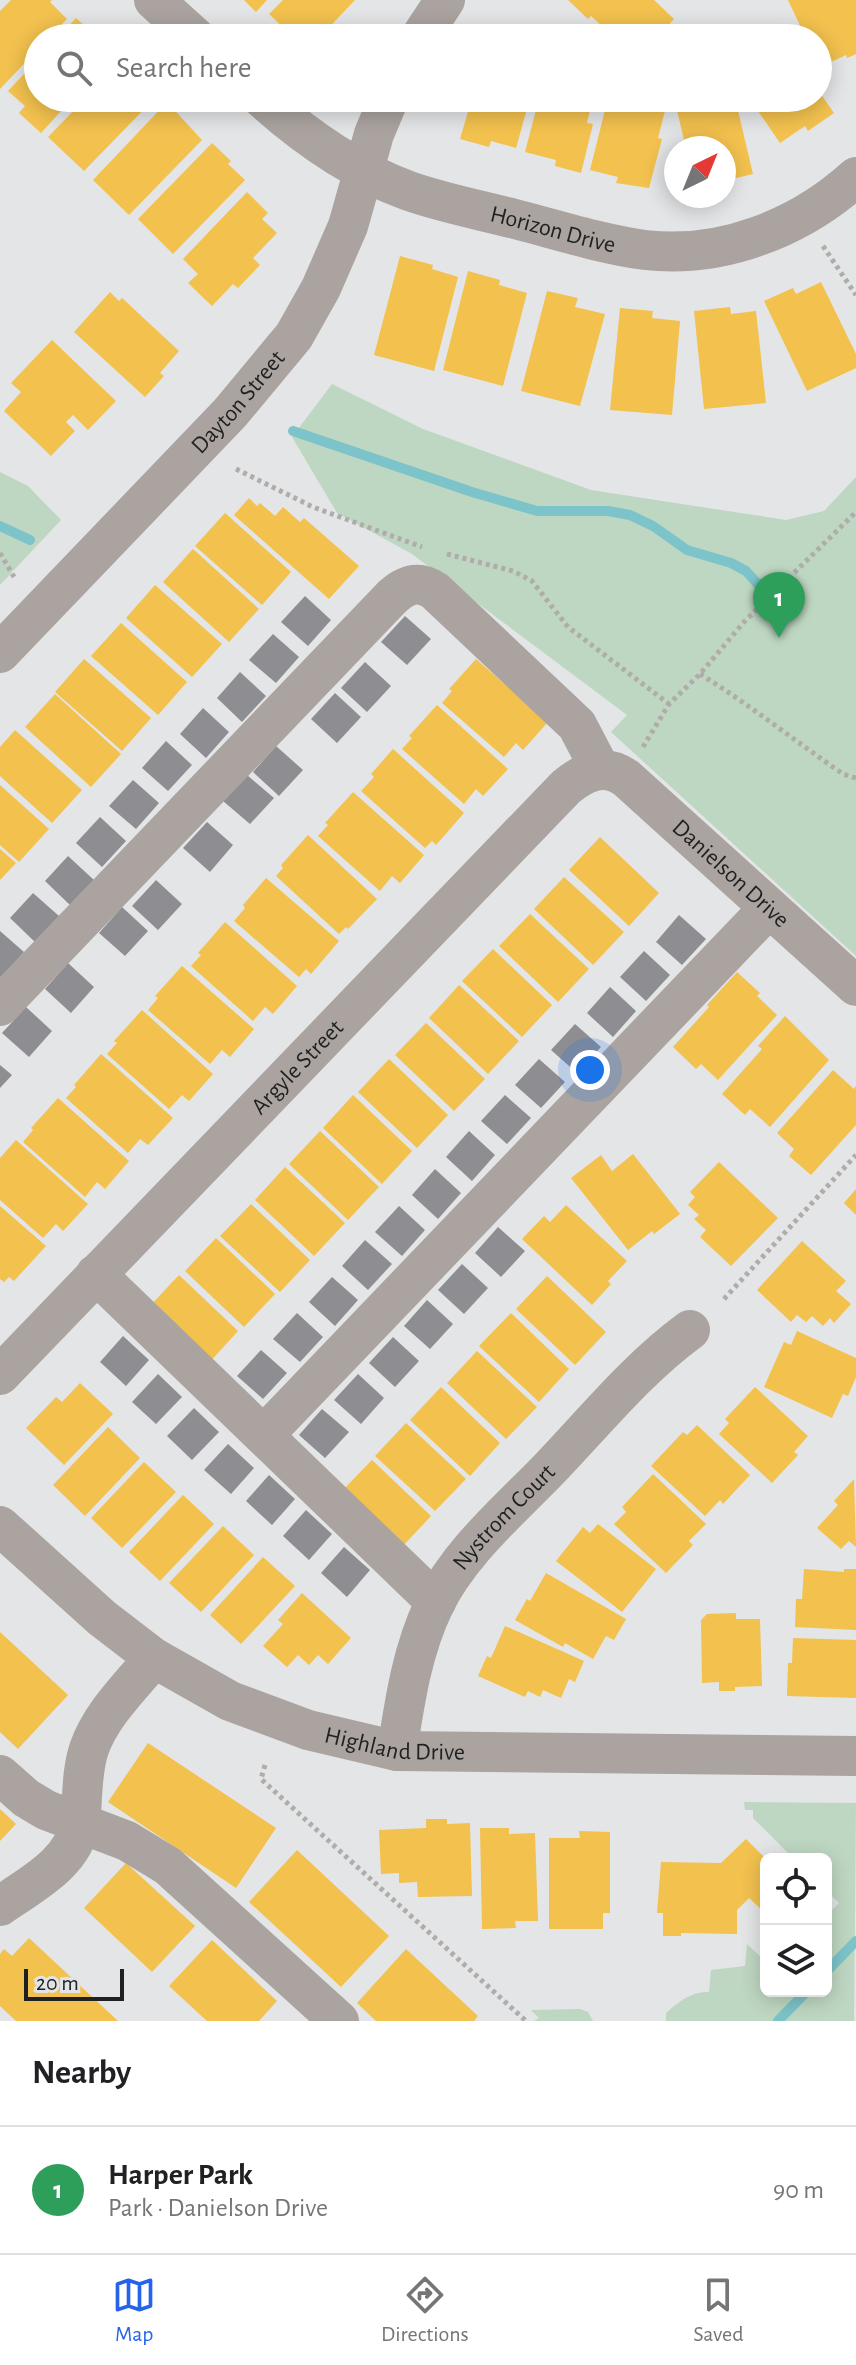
<!DOCTYPE html>
<html lang="en">
<head>
<meta charset="utf-8">
<style>
	:root { --surface:#fff; --page:#f6f6f6; --text:#202124; --muted:#757577; --line:#e0e0e0; --accent:#2563eb }
	body { margin:0; font-family:"Alegreya Sans",sans-serif; background:var(--page); color:var(--text) }
	.controls { position:absolute; right:24px; bottom:24px; display:grid; overflow:hidden; border-radius:12px; box-shadow:0 4px 20px #0003 }
	.controls button { width:72px; height:72px; display:grid; place-items:center; padding:0; border:0; border-bottom:2px solid var(--line); background:var(--surface); color:var(--text); font:40px sans-serif }
	.compass { position:absolute; left:664px; top:136px; width:72px; height:72px; border-radius:50%; background:var(--surface); box-shadow:0 4px 20px #0003; rotate:43deg }
	.scale { position:absolute; left:24px; bottom:20px; width:100px; box-sizing:border-box; padding-left:8px; border:4px solid #1f2021; border-top:0; font-size:22px; line-height:28px; white-space:nowrap; color:#1f2021; -webkit-text-stroke:6px #e3e4e7; paint-order:stroke }
	.you { position:absolute; left:590px; top:1070px; width:28px; height:28px; margin:-20px; border:6px solid #fff; border-radius:50%; background:#1a73e8; box-shadow:0 0 0 12px #1a73e833 }
	.badge { display:grid; place-items:center; width:52px; height:52px; border-radius:50%; background:var(--accent); color:#fff; font-size:26px; font-weight:700 }
	.pin { position:absolute; translate:-50% -66px; filter:drop-shadow(0 2px 4px #0008) }
	.pin::after { content:''; position:absolute; top:42px; width:28px; height:24px; background:inherit; clip-path:polygon(0 0,100% 0,50% 100%) }
	.list { margin:0; padding:0; list-style:none }
	h2 { display:flex; justify-content:space-between; align-items:center; height:104px; margin:0; padding:0 32px; font-size:34px }
	h2 small { font-size:26px; font-weight:400; color:var(--muted) }
	.list li { display:grid; grid-template-columns:52px 1fr auto; gap:24px; align-items:center; box-sizing:border-box; height:128px; padding:0 32px; border-top:2px solid var(--line) }
	.list b { display:block; font-size:30px; white-space:nowrap }
	.list p { margin:0; font-size:26px; white-space:nowrap; color:var(--muted) }
	.list em { font-size:26px; font-style:normal; color:var(--muted) }
	.icon { flex:none; width:44px; height:44px; fill:none; stroke:currentColor; stroke-width:2; stroke-linecap:round; stroke-linejoin:round }
	.map { position:relative; flex:none; width:856px; height:2021px; overflow:hidden }
	.search { position:absolute; background:var(--surface); box-shadow:0 4px 20px #0003; left:24px; right:24px; top:24px; height:88px; display:flex; align-items:center; gap:20px; box-sizing:border-box; padding:0 28px; border-radius:44px; color:var(--muted); font-size:30px }
	.sheet { height:232px; background:var(--surface) }
	nav { display:flex; justify-content:space-around; align-items:center; box-sizing:border-box; height:112px; border-top:2px solid var(--line); background:var(--surface); font-size:22px; color:var(--muted) }
	nav a { display:grid; justify-items:center; gap:4px }
	nav .on { color:var(--accent) }
	.map>svg:first-child { display:block }
	.green { fill:#bed7c2 }
	.homes { fill:#f2c14e }
	.industry { fill:#8d8d92 }
	.lines { fill:none; stroke-linecap:round; stroke-linejoin:round }
	.stream { stroke:#7cc4c9; stroke-width:10 }
	.path { stroke:#afacaa; stroke-width:5; stroke-dasharray:4 4; stroke-linecap:butt }
	.minor { stroke:#aaa39f; stroke-width:40 }
	.labels { text-anchor:middle; stroke-width:8; stroke-linejoin:round; paint-order:stroke }
	.street-label { font-size:24px; fill:#1f2021; stroke:#e3e4e7 }
</style>
</head>
<body>
<div class="map">
<svg width="856" height="2021" viewBox="0 0 856 2021">
	<rect width="100%" height="100%" fill="#e4e5e6"/>
	<path class="green" d="M 332,384 L 423,429 L 591,490 L 786,520 L 824,511 L 856,477 L 856,956 L 611,732 L 627,715 L 412,554 L 337,513 L 292,437 Z
		M 0,472 L 28,486 L 61,520 L 0,585 Z
		M 744,1802 L 856,1803 L 854,2021 L 666,2021 L 666,2013 C 678,2002 692,1991 709,1992 L 711,1970 L 745,1966 L 747,1944 L 766,1962 L 766,1991 L 826,1991 L 826,1916 L 839,1903 L 826,1890 L 826,1859 L 794,1859 L 753,1818 L 753,1810 L 745,1810 Z
		M 580,2009 L 588,2012 L 593,2021 L 534,2021 L 539,2018 L 531,2010 Z"/>
	<path class="homes" d="M 11,0 L 52,0 L 50,2 L 67,19 L 49,38 L 38,38 L 38,49 L 0,89 L 0,11 Z
		M 244,0 L 267,0 L 256,12 Z
		M 283,0 L 355,0 L 319,38 L 288,38 L 291,35 L 269,14 Z
		M 568,0 L 654,0 L 674,19 L 656,38 L 648,38 L 638,29 L 629,38 L 615,38 L 591,16 L 588,19 Z
		M 788,0 L 856,0 L 856,54 L 847,58 L 846,55 L 831,62 L 819,37 L 806,38 Z
		M 76,18 L 98,38 L 58,38 Z
		M 38,59 L 38,98 L 73,98 L 41,133 L 19,113 L 25,106 L 8,91 Z
		M 818,90 L 834,113 L 808,131 L 805,126 L 780,143 L 749,98 L 818,98 Z
		M 86,98 L 155,98 L 84,171 L 48,137 Z
		M 472,98 L 530,98 L 516,148 L 491,141 L 489,147 L 460,139 Z
		M 539,98 L 593,98 L 587,123 L 593,124 L 581,173 L 555,166 L 556,160 L 525,152 Z
		M 608,98 L 668,99 L 658,138 L 662,139 L 649,188 L 616,183 L 618,177 L 590,170 Z
		M 674,98 L 735,98 L 753,174 L 724,181 L 724,148 L 686,148 Z
		M 167,102 L 202,140 L 129,215 L 93,180 Z
		M 212,143 L 231,161 L 228,164 L 245,180 L 173,254 L 138,219 Z
		M 247,192 L 268,213 L 262,219 L 277,233 L 253,258 L 260,265 L 238,288 L 233,284 L 212,306 L 188,283 L 198,274 L 183,259 Z
		M 400,256 L 433,265 L 432,269 L 458,277 L 434,371 L 374,355 Z
		M 468,271 L 500,280 L 499,285 L 527,293 L 503,386 L 443,370 Z
		M 821,282 L 856,354 L 856,368 L 807,391 L 764,301 L 793,288 L 796,294 Z
		M 547,291 L 578,298 L 575,307 L 605,314 L 580,406 L 521,391 Z
		M 110,292 L 119,301 L 122,298 L 179,351 L 160,373 L 164,376 L 145,397 L 74,332 Z
		M 730,307 L 731,314 L 756,311 L 766,403 L 704,409 L 694,311 Z
		M 620,308 L 653,311 L 652,318 L 680,321 L 672,415 L 610,410 Z
		M 52,340 L 116,401 L 88,430 L 73,415 L 66,422 L 75,431 L 51,456 L 4,411 L 21,392 L 11,383 Z
		M 249,498 L 257,506 L 260,503 L 275,516 L 283,507 L 300,522 L 304,518 L 359,566 L 329,599 L 234,515 Z
		M 225,513 L 291,572 L 262,605 L 195,546 Z
		M 193,549 L 259,609 L 229,642 L 163,582 Z
		M 155,585 L 222,644 L 192,677 L 126,618 Z
		M 121,623 L 187,682 L 158,715 L 91,656 Z
		M 84,659 L 151,718 L 122,751 L 55,692 Z
		M 476,659 L 548,722 L 523,750 L 516,743 L 504,757 L 442,703 L 452,691 L 449,689 Z
		M 55,694 L 121,754 L 91,787 L 25,727 Z
		M 437,705 L 508,769 L 483,796 L 476,789 L 464,804 L 402,749 L 412,738 L 409,736 Z
		M 15,730 L 82,790 L 52,823 L 0,776 L 0,747 Z
		M 393,749 L 464,813 L 436,845 L 432,841 L 425,848 L 361,791 L 374,777 L 371,774 Z
		M 0,785 L 49,829 L 19,862 L 0,845 Z
		M 353,792 L 424,855 L 400,883 L 392,876 L 380,891 L 318,836 L 328,825 L 325,823 Z
		M 308,835 L 377,899 L 348,929 L 346,927 L 339,934 L 276,876 L 283,868 L 281,865 Z
		M 600,837 L 659,893 L 629,926 L 569,870 Z
		M 0,849 L 16,863 L 0,880 Z
		M 564,877 L 624,932 L 593,965 L 534,909 Z
		M 266,878 L 339,941 L 311,974 L 306,969 L 299,977 L 234,921 L 245,908 L 243,905 Z
		M 530,914 L 589,969 L 558,1002 L 499,946 Z
		M 225,922 L 297,986 L 273,1014 L 265,1007 L 253,1021 L 191,966 L 201,955 L 198,953 Z
		M 493,949 L 552,1005 L 522,1037 L 462,981 Z
		M 182,966 L 254,1029 L 230,1057 L 222,1050 L 210,1064 L 148,1010 L 158,998 L 155,996 Z
		M 737,972 L 760,993 L 757,996 L 777,1015 L 718,1080 L 701,1064 L 696,1069 L 673,1047 L 709,1007 L 707,1005 Z
		M 459,985 L 519,1041 L 488,1074 L 429,1018 Z
		M 142,1010 L 213,1074 L 189,1101 L 182,1095 L 169,1109 L 107,1054 L 117,1043 L 114,1041 Z
		M 785,1016 L 829,1060 L 770,1127 L 750,1109 L 745,1115 L 722,1094 L 762,1049 L 758,1046 Z
		M 426,1023 L 485,1079 L 454,1111 L 395,1055 Z
		M 101,1054 L 173,1118 L 148,1145 L 140,1139 L 128,1153 L 66,1098 L 76,1087 L 74,1085 Z
		M 389,1059 L 448,1115 L 417,1148 L 358,1092 Z
		M 833,1070 L 854,1089 L 856,1086 L 856,1125 L 811,1175 L 789,1156 L 794,1149 L 777,1133 Z
		M 353,1095 L 412,1151 L 382,1184 L 323,1128 Z
		M 58,1098 L 129,1161 L 105,1189 L 97,1182 L 85,1197 L 23,1142 L 33,1130 L 31,1128 Z
		M 320,1131 L 379,1187 L 348,1220 L 289,1164 Z
		M 16,1140 L 88,1204 L 63,1231 L 56,1224 L 43,1238 L 0,1200 L 0,1158 Z
		M 633,1154 L 680,1214 L 654,1234 L 652,1231 L 628,1250 L 571,1178 L 601,1155 L 612,1171 Z
		M 719,1162 L 778,1218 L 731,1266 L 700,1237 L 706,1230 L 694,1219 L 699,1215 L 688,1205 L 695,1197 L 690,1192 Z
		M 285,1167 L 345,1223 L 314,1256 L 255,1200 Z
		M 856,1189 L 856,1215 L 844,1203 Z
		M 251,1204 L 310,1260 L 280,1292 L 220,1236 Z
		M 566,1205 L 627,1261 L 608,1281 L 611,1284 L 592,1305 L 522,1239 L 544,1216 L 550,1222 Z
		M 0,1206 L 46,1246 L 14,1281 L 9,1277 L 4,1282 L 0,1279 Z
		M 216,1238 L 275,1294 L 244,1327 L 185,1271 Z
		M 802,1241 L 846,1281 L 836,1291 L 851,1304 L 834,1323 L 830,1318 L 823,1326 L 812,1316 L 806,1322 L 797,1315 L 791,1322 L 757,1290 Z
		M 179,1275 L 238,1331 L 208,1364 L 148,1308 Z
		M 547,1276 L 606,1332 L 575,1365 L 516,1309 Z
		M 511,1313 L 569,1369 L 539,1402 L 479,1346 Z
		M 797,1331 L 856,1358 L 856,1377 L 848,1396 L 843,1394 L 832,1418 L 764,1387 L 784,1342 L 791,1345 Z
		M 477,1351 L 537,1407 L 506,1439 L 447,1383 Z
		M 80,1383 L 113,1414 L 64,1465 L 26,1428 L 56,1397 L 62,1402 Z
		M 441,1387 L 500,1443 L 470,1476 L 410,1420 Z
		M 755,1387 L 808,1436 L 794,1452 L 798,1455 L 772,1483 L 719,1434 L 729,1423 L 725,1419 Z
		M 406,1423 L 466,1479 L 435,1511 L 375,1456 Z
		M 697,1425 L 750,1475 L 723,1504 L 720,1500 L 705,1516 L 651,1466 L 683,1432 L 687,1435 Z
		M 108,1427 L 140,1458 L 85,1516 L 53,1485 Z
		M 372,1460 L 431,1516 L 401,1548 L 341,1492 Z
		M 144,1462 L 176,1492 L 122,1548 L 91,1518 Z
		M 653,1474 L 706,1524 L 689,1541 L 693,1545 L 666,1573 L 614,1524 L 626,1512 L 622,1507 Z
		M 854,1479 L 856,1547 L 849,1541 L 841,1549 L 817,1528 L 838,1505 L 834,1501 Z
		M 183,1495 L 214,1524 L 160,1581 L 129,1552 Z
		M 598,1524 L 656,1569 L 622,1612 L 556,1561 L 583,1527 L 590,1533 Z
		M 223,1526 L 254,1555 L 201,1612 L 169,1583 Z
		M 263,1557 L 295,1586 L 241,1644 L 210,1615 Z
		M 804,1569 L 844,1572 L 844,1569 L 856,1569 L 856,1630 L 795,1627 L 796,1599 L 802,1599 Z
		M 546,1573 L 626,1619 L 614,1640 L 606,1636 L 593,1659 L 565,1643 L 563,1647 L 515,1620 L 527,1599 L 530,1601 Z
		M 302,1593 L 351,1638 L 328,1664 L 318,1655 L 309,1665 L 298,1655 L 287,1667 L 263,1646 L 283,1624 L 278,1620 Z
		M 736,1613 L 736,1619 L 760,1619 L 762,1686 L 735,1687 L 735,1691 L 719,1691 L 719,1682 L 702,1683 L 701,1620 L 707,1614 Z
		M 505,1626 L 584,1661 L 575,1682 L 569,1679 L 561,1698 L 543,1690 L 540,1697 L 528,1691 L 525,1697 L 478,1676 L 487,1656 L 491,1658 Z
		M 0,1632 L 68,1695 L 18,1749 L 0,1732 Z
		M 793,1638 L 856,1640 L 856,1698 L 787,1696 L 788,1663 L 792,1663 Z
		M 148,1743 L 276,1828 L 236,1888 L 108,1802 Z
		M 0,1809 L 16,1824 L 0,1841 Z
		M 426,1819 L 447,1819 L 447,1824 L 470,1823 L 472,1896 L 418,1897 L 417,1882 L 399,1883 L 399,1873 L 381,1874 L 379,1830 L 426,1828 Z
		M 480,1828 L 509,1828 L 509,1834 L 535,1833 L 538,1921 L 515,1921 L 516,1928 L 482,1929 Z
		M 579,1831 L 610,1832 L 610,1913 L 603,1913 L 603,1929 L 549,1929 L 549,1838 L 580,1838 Z
		M 746,1839 L 766,1859 L 766,1914 L 749,1898 L 737,1910 L 737,1934 L 681,1933 L 681,1936 L 663,1936 L 663,1913 L 657,1913 L 661,1862 L 721,1863 Z
		M 297,1850 L 389,1936 L 341,1987 L 249,1902 Z
		M 126,1863 L 195,1926 L 152,1972 L 84,1908 Z
		M 29,1938 L 118,2021 L 16,2021 L 0,2006 L 0,1954 L 4,1949 L 12,1956 Z
		M 212,1940 L 277,2001 L 259,2021 L 207,2021 L 169,1986 Z
		M 406,1949 L 478,2016 L 474,2021 L 376,2021 L 357,2003 Z"/>
	<path class="industry" d="M 305,596 L 331,620 L 308,646 L 281,622 Z
		M 405,616 L 431,639 L 407,665 L 381,642 Z
		M 273,634 L 299,657 L 276,683 L 249,660 Z
		M 365,662 L 391,686 L 367,712 L 341,688 Z
		M 240,672 L 266,696 L 242,722 L 217,698 Z
		M 335,693 L 361,717 L 337,743 L 311,719 Z
		M 203,708 L 229,732 L 206,758 L 180,734 Z
		M 166,741 L 192,765 L 168,791 L 142,768 Z
		M 276,746 L 303,770 L 279,796 L 253,772 Z
		M 247,775 L 274,798 L 250,824 L 223,801 Z
		M 133,780 L 159,803 L 136,829 L 109,806 Z
		M 100,817 L 126,841 L 102,867 L 76,843 Z
		M 207,822 L 233,845 L 210,872 L 183,848 Z
		M 68,856 L 94,880 L 71,906 L 45,881 Z
		M 156,880 L 182,904 L 158,930 L 132,906 Z
		M 33,893 L 59,916 L 36,943 L 10,918 Z
		M 122,907 L 148,931 L 125,956 L 99,933 Z
		M 679,915 L 706,939 L 682,965 L 656,942 Z
		M 0,931 L 24,952 L 0,979 Z
		M 644,951 L 670,975 L 646,1001 L 620,977 Z
		M 68,963 L 94,987 L 71,1013 L 45,989 Z
		M 610,987 L 636,1011 L 613,1037 L 587,1013 Z
		M 26,1007 L 52,1031 L 29,1057 L 2,1033 Z
		M 575,1024 L 601,1047 L 577,1073 L 551,1050 Z
		M 539,1059 L 565,1082 L 541,1108 L 515,1085 Z
		M 0,1065 L 12,1075 L 0,1088 Z
		M 505,1095 L 531,1118 L 507,1144 L 481,1121 Z
		M 469,1131 L 495,1155 L 472,1181 L 446,1157 Z
		M 435,1169 L 461,1193 L 438,1219 L 412,1195 Z
		M 399,1206 L 425,1230 L 402,1256 L 375,1232 Z
		M 498,1227 L 525,1251 L 501,1277 L 475,1253 Z
		M 365,1240 L 392,1264 L 368,1290 L 342,1266 Z
		M 462,1264 L 488,1288 L 464,1314 L 438,1290 Z
		M 332,1277 L 358,1300 L 335,1326 L 309,1302 Z
		M 427,1300 L 453,1324 L 430,1349 L 404,1326 Z
		M 297,1313 L 323,1337 L 300,1362 L 273,1339 Z
		M 123,1336 L 149,1360 L 126,1386 L 100,1362 Z
		M 393,1337 L 419,1361 L 395,1387 L 369,1363 Z
		M 261,1350 L 287,1373 L 263,1399 L 237,1376 Z
		M 158,1374 L 182,1397 L 156,1424 L 132,1402 Z
		M 358,1374 L 384,1398 L 361,1424 L 334,1400 Z
		M 194,1408 L 219,1432 L 192,1460 L 167,1436 Z
		M 322,1409 L 349,1432 L 325,1458 L 299,1435 Z
		M 228,1444 L 254,1468 L 231,1494 L 204,1470 Z
		M 269,1475 L 295,1499 L 272,1525 L 246,1501 Z
		M 306,1510 L 332,1534 L 309,1560 L 283,1536 Z
		M 344,1547 L 370,1570 L 347,1597 L 321,1573 Z"/>
	<g class="lines">
		<path class="stream" d="M 293,431 L 472,492 L 537,511 L 608,511 L 630,515 L 653,526 L 687,550 L 731,563 L 746,571 L 763,590
			M 0,526 L 30,540
			M 826,1972 L 856,1941
			M 778,2021 L 807,1991"/>
		<path class="path" d="M 823,246 L 856,295
			M 236,469 L 313,507 L 422,547
			M 0,553 L 14,577
			M 447,554 L 513,571 L 532,581 L 568,627 L 669,704
			M 700,674 C 750,705 795,741 843,774 L 856,778
			M 643,747 L 669,704 L 700,674 L 744,622 L 856,512
			M 724,1299 L 856,1155
			M 265,1765 L 261,1779 L 526,2021"/>
		<g class="minor">
			<path d="M 154,0 L 196,38"/>
			<path d="M 420,38 L 445,0"/>
			<path id="s1" d="M 262,98 C 305,137 354,171 409,191 C 443,203 480,210 515,219 C 558,230 601,244 645,250 C 722,259 800,228 856,177"/>
			<path id="s2" d="M 0,653 L 230,413 L 294,336 L 321,288 L 348,226 L 374,134 L 389,98"/>
			<path d="M 0,1006 L 392,597 C 406,584 418,580 435,591 L 577,725 L 600,769"/>
			<path d="M 96,1274 L 436,1602"/>
			<path id="s3" d="M 0,1375 L 566,787 C 585,771 604,763 626,778 L 856,986"/>
			<path d="M 264,1435 L 769,908"/>
			<path id="s4" d="M 0,1526 L 102,1618 L 154,1658 L 230,1701 L 308,1730 L 397,1751 L 856,1756"/>
			<path id="s5" d="M 397,1751 C 405,1700 412,1651 434,1605 C 460,1551 511,1509 552,1466 C 596,1420 638,1368 690,1330"/>
			<path d="M 0,1775 L 26,1798 L 46,1810 L 127,1841 L 168,1866 L 339,2021"/>
			<path d="M 0,1906 C 30,1885 74,1863 80,1823 C 83,1798 81,1773 89,1749 C 101,1714 131,1686 154,1658"/>
		</g>
	</g>
	<g class="labels">
		<g class="street-label">
			<text dy="8" stroke="none"><textPath href="#s1" startOffset="324">Horizon Drive</textPath></text>
			<text dy="8" stroke="none"><textPath href="#s2" startOffset="346">Dayton Street</textPath></text>
			<text dy="8" stroke="none"><textPath href="#s3" startOffset="1024">Danielson Drive</textPath></text>
			<text dy="8" stroke="none"><textPath href="#s3" startOffset="428">Argyle Street</textPath></text>
			<text dy="8" stroke="none"><textPath href="#s5" startOffset="264">Nystrom Court</textPath></text>
			<text dy="8" stroke="none"><textPath href="#s4" startOffset="462">Highland Drive</textPath></text>
		</g>
	</g>
</svg>
<div class="controls">
<button><svg class="icon" aria-label="locate" viewBox="0 0 24 24"><circle cx="12" cy="12" r="6"/><path d="M12 2v4M12 18v4M2 12h4M18 12h4"/></svg></button>
<button><svg class="icon" aria-label="layers" viewBox="0 0 24 24"><path d="M12 4l9 5-9 5-9-5zM3 14l9 5 9-5"/></svg></button>
</div>
<svg class="compass" viewBox="-18 -18 36 36"><path d="M0-13l5 13h-10z" fill="#e53935"/><path d="M0 13l5-13h-10z" fill="#757577"/></svg>
<div class="scale">20 m</div>
<div class="you"></div>
<div class="pin badge" style="left:779px;top:638px;background:#2e9e5b">1</div>
<div class="search"><svg class="icon" aria-label="search" viewBox="0 0 24 24"><circle cx="10" cy="10" r="6"/><path d="M15 15l6 6"/></svg>Search here</div>
</div>
<section class="sheet">
<h2>Nearby<small></small></h2>
<ul class="list">
<li><span class="badge" style="background:#2e9e5b">1</span><div><b>Harper Park</b><p>Park · Danielson Drive</p></div><em>90 m</em></li>
</ul>
</section>
<nav>
<a class="on"><svg class="icon" aria-label="map" viewBox="0 0 24 24"><path d="M3 6l6-2 6 2 6-2v14l-6 2-6-2-6 2zM9 4v14M15 6v14"/></svg>Map</a>
<a><svg class="icon" aria-label="directions" viewBox="0 0 24 24"><path d="M12 3l9 9-9 9-9-9zM9 14v-3h6M13 9l2 2-2 2"/></svg>Directions</a>
<a><svg class="icon" aria-label="saved" viewBox="0 0 24 24"><path d="M7 4h10v16l-5-4-5 4z"/></svg>Saved</a>
</nav>
</body>
</html>
